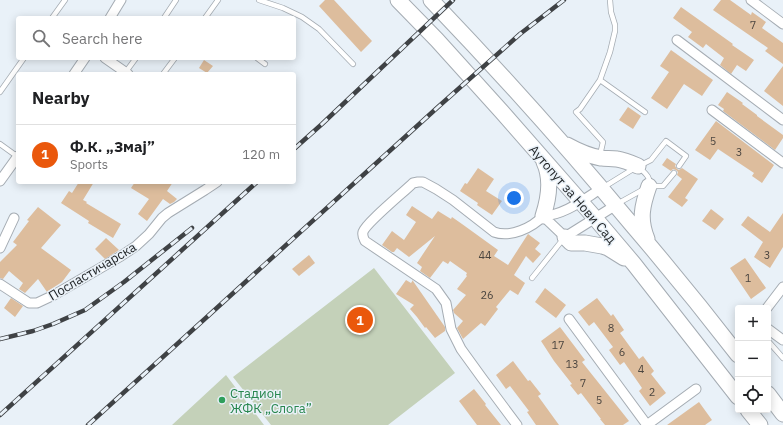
<!DOCTYPE html>
<html lang="en">
<head>
<meta charset="utf-8">
<style>
	:root { --surface:#fff; --page:#f2f2f2; --text:#202124; --muted:#757577; --line:#e0e0e0; --accent:#ea580c }
	body { margin:0; font-family:"IBM Plex Sans",sans-serif; background:var(--page); color:var(--text) }
	.controls { position:absolute; right:12px; bottom:12px; display:grid; overflow:hidden; border-radius:4px; box-shadow:0 2px 10px #0003 }
	.controls button { width:36px; height:36px; display:grid; place-items:center; padding:0; border:0; border-bottom:1px solid var(--line); background:var(--surface); color:var(--text); font:20px sans-serif }
	.you { position:absolute; left:514px; top:198px; width:14px; height:14px; margin:-10px; border:3px solid #fff; border-radius:50%; background:#1a73e8; box-shadow:0 0 0 6px #1a73e833 }
	.badge { display:grid; place-items:center; width:26px; height:26px; border-radius:50%; background:var(--accent); color:#fff; font-size:13px; font-weight:700 }
	.pin { position:absolute; translate:-50% -50%; border:2px solid #fff; box-shadow:0 1px 4px #0006 }
	.list { margin:0; padding:0; list-style:none }
	h2 { display:flex; justify-content:space-between; align-items:center; height:52px; margin:0; padding:0 16px; font-size:17px }
	h2 small { font-size:13px; font-weight:400; color:var(--muted) }
	.list li { display:grid; grid-template-columns:26px 1fr auto; gap:12px; align-items:center; box-sizing:border-box; height:60px; padding:0 16px; border-top:1px solid var(--line) }
	.list b { display:block; font-size:15px; white-space:nowrap }
	.list p { margin:0; font-size:13px; white-space:nowrap; color:var(--muted) }
	.list em { font-size:13px; font-style:normal; color:var(--muted) }
	.icon { flex:none; width:22px; height:22px; fill:none; stroke:currentColor; stroke-width:2; stroke-linecap:round; stroke-linejoin:round }
	.map { position:relative; flex:none; width:783px; height:425px; overflow:hidden }
	.search { position:absolute; background:var(--surface); box-shadow:0 2px 10px #0003; left:16px; top:16px; width:280px; height:44px; display:flex; align-items:center; gap:10px; box-sizing:border-box; padding:0 14px; border-radius:4px; color:var(--muted); font-size:15px }
	.panel { position:absolute; background:var(--surface); box-shadow:0 2px 10px #0003; left:16px; top:72px; width:280px; height:112px; border-radius:4px }
	.map>svg:first-child { display:block }
	.green { fill:#c4d1b9 }
	.building { fill:#ddbd9d }
	.lines { fill:none; stroke-linecap:round; stroke-linejoin:round }
	.lane-casing { stroke:#a5acb3; stroke-width:6 }
	.street-casing { stroke:#a5acb3; stroke-width:11 }
	.primary-casing { stroke:#a5acb3; stroke-width:17 }
	.lane { stroke:#fff; stroke-width:4.5 }
	.street { stroke:#fff; stroke-width:9 }
	.primary { stroke:#fff; stroke-width:15 }
	.rail-casing { stroke:#3f4245; stroke-width:4.5 }
	.rail { stroke:#e9f1f8; stroke-width:3; stroke-dasharray:9; stroke-linecap:butt }
	.leisure-dot { fill:#2e9e5b; stroke:#e9f1f8; stroke-width:1.5 }
	.labels { text-anchor:middle; stroke-width:3; stroke-linejoin:round; paint-order:stroke }
	.number-label { font-size:11px; fill:#4c4640 }
	.street-label { font-size:13px; fill:#1c1f21; stroke:#e9f1f8 }
	.leisure-label { font-size:13px; fill:#27864d; stroke:#e9f1f8; text-anchor:start }
</style>
</head>
<body>
<div class="map">
<svg width="783" height="425" viewBox="0 0 783 425">
	<rect width="100%" height="100%" fill="#e9f1f8"/>
	<path class="green" d="M 374,268 L 455,373 L 388,425 L 271,425 L 233,377 Z
		M 226,375 L 264,425 L 172,425 Z"/>
	<path class="building" d="M 325,0 L 334,0 L 372,41 L 361,52 L 319,6 Z
		M 721,0 L 730,0 L 751,15 L 752,12 L 766,22 L 762,28 L 783,43 L 783,64 L 765,51 L 768,48 L 713,10 Z
		M 681,7 L 733,44 L 732,45 L 754,60 L 746,71 L 737,65 L 731,74 L 720,65 L 724,58 L 706,44 L 703,48 L 688,37 L 692,32 L 673,18 Z
		M 671,50 L 713,80 L 702,96 L 684,84 L 667,109 L 651,98 L 669,72 L 660,66 Z
		M 204,60 L 213,66 L 207,73 L 199,68 Z
		M 783,66 L 783,106 L 764,91 Z
		M 727,92 L 743,103 L 742,104 L 757,115 L 757,116 L 783,135 L 783,138 L 775,150 L 723,111 L 724,109 L 718,105 Z
		M 628,107 L 641,116 L 633,129 L 619,120 Z
		M 716,121 L 774,165 L 762,183 L 752,176 L 754,173 L 718,149 L 710,160 L 695,150 Z
		M 667,158 L 676,164 L 675,166 L 677,169 L 679,170 L 682,168 L 698,179 L 685,198 L 688,200 L 682,207 L 668,197 L 682,179 L 677,175 L 678,172 L 676,170 L 673,169 L 671,171 L 662,165 Z
		M 478,168 L 494,179 L 486,191 L 502,201 L 492,215 L 477,205 L 478,203 L 460,191 L 465,183 L 467,184 Z
		M 79,182 L 94,182 L 83,200 L 87,202 L 86,203 L 121,224 L 113,238 L 88,223 L 89,221 L 61,203 L 69,191 L 72,193 Z
		M 135,182 L 173,182 L 167,191 L 177,199 L 174,202 L 170,204 L 163,199 L 147,221 L 138,214 L 149,199 L 131,188 Z
		M 412,206 L 432,219 L 438,211 L 451,219 L 452,217 L 462,224 L 498,250 L 494,256 L 508,265 L 528,234 L 540,243 L 535,249 L 541,254 L 533,263 L 526,256 L 514,275 L 525,283 L 518,295 L 510,290 L 496,307 L 498,309 L 485,326 L 481,323 L 463,339 L 457,328 L 463,321 L 454,313 L 453,310 L 466,295 L 457,289 L 467,276 L 466,275 L 467,273 L 450,261 L 448,264 L 443,261 L 430,278 L 420,271 L 422,267 L 417,263 L 435,236 L 409,257 L 397,248 L 394,252 L 392,252 L 382,245 L 392,231 L 404,240 L 416,222 L 406,215 Z
		M 38,207 L 61,225 L 41,248 L 71,270 L 62,282 L 48,291 L 47,292 L 38,279 L 25,293 L 19,289 L 23,283 L 9,271 L 3,279 L 0,278 L 0,262 L 17,245 L 13,242 L 29,221 L 27,220 Z
		M 711,209 L 724,219 L 715,230 L 702,221 Z
		M 783,213 L 783,247 L 770,268 L 754,257 L 763,242 L 741,225 L 748,216 L 770,232 Z
		M 106,238 L 119,250 L 105,259 L 95,249 Z
		M 309,255 L 315,263 L 299,276 L 292,269 Z
		M 745,258 L 766,288 L 751,299 L 730,268 Z
		M 406,280 L 411,283 L 413,280 L 413,281 L 445,327 L 445,331 L 435,338 L 426,327 L 425,328 L 417,317 L 410,309 L 414,305 L 396,294 Z
		M 545,288 L 566,305 L 556,318 L 535,302 Z
		M 11,298 L 23,306 L 15,317 L 4,308 Z
		M 597,298 L 611,316 L 613,314 L 624,330 L 620,333 L 639,359 L 643,356 L 654,371 L 651,374 L 666,393 L 650,406 L 639,391 L 642,388 L 624,362 L 620,365 L 609,350 L 613,347 L 594,322 L 589,326 L 578,312 Z
		M 560,327 L 585,360 L 582,362 L 629,421 L 623,425 L 605,425 L 600,419 L 601,419 L 581,393 L 578,395 L 570,385 L 572,384 L 554,361 L 541,341 Z
		M 513,361 L 528,381 L 530,380 L 541,394 L 538,396 L 559,425 L 536,425 L 527,412 L 529,411 L 510,386 L 506,389 L 496,375 Z
		M 474,389 L 486,404 L 485,405 L 501,425 L 477,425 L 459,401 Z
		M 699,402 L 712,420 L 705,425 L 667,425 Z"/>
	<g class="lines">
		<g class="lane-casing">
			<path id="lane" d="M 259,0 L 283,8 L 302,17 L 319,29 L 353,64
				M 52,18 L 65,0
				M 164,18 L 176,0
				M 205,18 L 218,0
				M 257,58 L 265,64
				M 125,73 L 136,58
				M 163,74 L 175,58
				M 600,80 L 645,112
				M 0,92 L 24,58
				M 0,144 L 18,157
				M 600,155 L 603,142 L 576,112 L 580,109 L 600,80 L 610,52 L 615,31 L 615,25 L 611,12 L 610,0
				M 641,165 L 651,160 L 666,141 L 686,156 L 679,166
				M 650,186 L 663,186 L 674,173
				M 604,187 L 638,166 C 643,172 651,176 649,184
				M 617,204 L 644,189
				M 532,278 L 564,238
				M 768,341 L 783,358"/>
		</g>
		<g class="street-casing">
			<path id="street" d="M 751,0 L 783,24
				M 110,18 L 121,0
				M 677,40 L 783,120
				M 105,58 L 128,74
				M 74,74 L 85,58
				M 712,110 L 783,163
				M 0,181 L 18,156
				M 543,216 L 565,237 L 616,205
				M 543,216 C 565,215 584,199 602,188
				M 0,248 L 14,218
				M 0,284 L 29,303 L 37,303 L 54,295 L 121,256 L 136,246 L 149,234 L 162,218 L 168,213 L 205,190 L 217,182
				M 767,308 L 783,287
				M 569,319 L 647,425 L 696,389
				M 768,329 L 783,340
				M 517,425 L 482,378 L 461,349 L 451,329 L 446,303 L 436,289 L 365,241 C 364,239 362,236 363,232 C 366,223 404,192 413,183 L 418,182 L 423,182 L 436,189 L 453,200 L 494,232 C 510,238 532,228 543,216"/>
		</g>
		<g class="primary-casing">
			<path id="primary" d="M 398,0 L 437,40 L 502,112 L 595,218 L 634,264 L 738,397
				M 431,0 C 501,73 568,148 633,226 C 669,268 704,311 738,355
				M 567,145 C 578,151 589,156 601,158 C 606,159 611,158 617,159 C 624,160 631,163 638,166
				M 543,216 C 549,198 552,179 544,162
				M 565,237 L 571,243 L 585,243 L 602,246 L 608,248 L 624,258
				M 647,239 C 639,219 642,206 649,186
				M 768,394 L 783,414
				M 748,410 L 760,425"/>
		</g>
		<use href="#lane" class="lane"/>
		<use href="#street" class="street"/>
		<use href="#primary" class="primary"/>
		<g class="rail-casing">
			<path id="rail" d="M 294,149 L 322,124 L 453,0
				M 0,339 L 33,331 L 53,324 L 85,310 L 124,282 L 192,228
				M 0,415 L 257,182
				M 88,425 L 438,107 L 520,34 L 564,0"/>
		</g>
		<use href="#rail" class="rail"/>
	</g>
	<circle class="leisure-dot" cx="222" cy="400" r="4"/>
	<g class="labels">
		<g class="number-label">
			<text x="753" y="29">7</text>
			<text x="713" y="145">5</text>
			<text x="739" y="156">3</text>
			<text x="485" y="259">44</text>
			<text x="767" y="259">3</text>
			<text x="748" y="282">1</text>
			<text x="487" y="299">26</text>
			<text x="611" y="332">8</text>
			<text x="558" y="349">17</text>
			<text x="622" y="356">6</text>
			<text x="572" y="368">13</text>
			<text x="641" y="373">4</text>
			<text x="583" y="387">7</text>
			<text x="652" y="396">2</text>
			<text x="599" y="404">5</text>
		</g>
		<g class="street-label">
			<text transform="translate(573 194) rotate(49)" y="5">Аутопут за Нови Сад</text>
			<text transform="translate(92 271) rotate(-31)" y="5">Посластичарска</text>
		</g>
		<g class="leisure-label">
			<text x="230" y="398">Стадион<tspan x="230" dy="15">ЖФК „Слога”</tspan></text>
		</g>
	</g>
</svg>
<div class="controls">
<button>+</button>
<button>−</button>
<button><svg class="icon" aria-label="locate" viewBox="0 0 24 24"><circle cx="12" cy="12" r="6"/><path d="M12 2v4M12 18v4M2 12h4M18 12h4"/></svg></button>
</div>
<div class="you"></div>
<div class="pin badge" style="left:360px;top:320px">1</div>
<div class="search"><svg class="icon" aria-label="search" viewBox="0 0 24 24"><circle cx="10" cy="10" r="6"/><path d="M15 15l6 6"/></svg>Search here</div>
<section class="panel">
<h2>Nearby<small></small></h2>
<ul class="list">
<li><span class="badge">1</span><div><b>Ф.К. „Змај”</b><p>Sports</p></div><em>120 m</em></li>
</ul>
</section>
</div>
</body>
</html>
